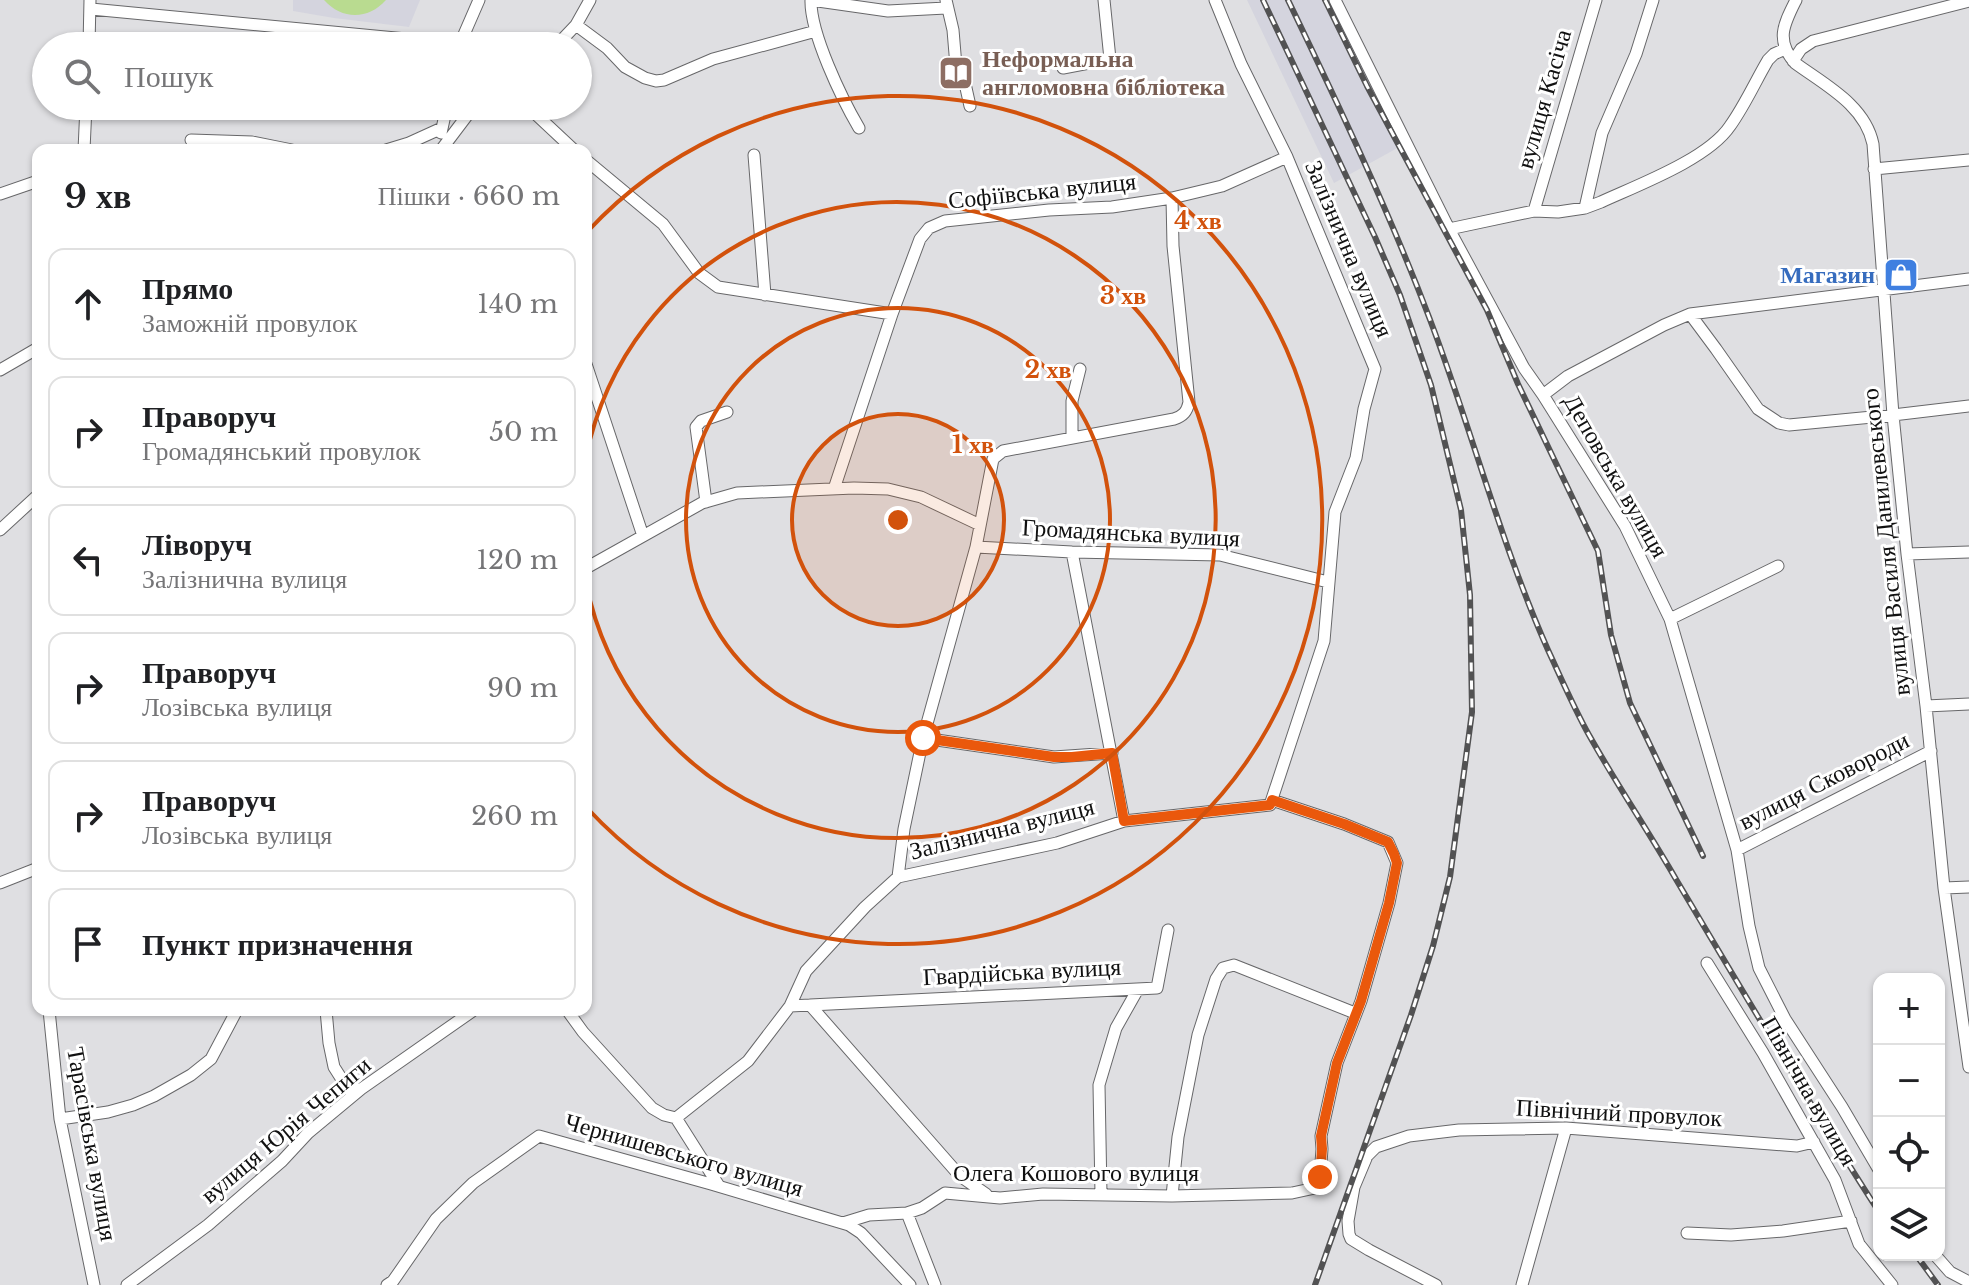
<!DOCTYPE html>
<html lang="uk">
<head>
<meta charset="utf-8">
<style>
	:root { --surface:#fff; --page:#f2f2f2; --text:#202124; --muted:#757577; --line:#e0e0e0 }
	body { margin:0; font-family:"Libre Baskerville",serif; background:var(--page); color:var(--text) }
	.controls { position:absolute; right:24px; bottom:24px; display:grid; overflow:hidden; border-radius:16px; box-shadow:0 2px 6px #0004 }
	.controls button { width:72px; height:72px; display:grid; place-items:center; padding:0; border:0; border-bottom:2px solid var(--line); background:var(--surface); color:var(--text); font:40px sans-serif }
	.stop { position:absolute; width:24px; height:24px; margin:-18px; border:6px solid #ea580c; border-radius:50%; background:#fff }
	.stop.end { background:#ea580c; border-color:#fff; box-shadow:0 2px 8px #0008 }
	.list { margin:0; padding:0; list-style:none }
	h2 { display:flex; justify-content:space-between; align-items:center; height:104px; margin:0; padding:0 32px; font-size:34px }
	h2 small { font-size:26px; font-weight:400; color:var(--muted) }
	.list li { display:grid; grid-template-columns:52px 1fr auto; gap:24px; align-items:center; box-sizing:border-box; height:112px; margin:0 16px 16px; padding:0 16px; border:2px solid var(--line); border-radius:16px }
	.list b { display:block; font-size:30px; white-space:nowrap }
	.list p { margin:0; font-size:26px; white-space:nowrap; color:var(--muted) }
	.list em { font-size:26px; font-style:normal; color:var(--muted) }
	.icon { flex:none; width:44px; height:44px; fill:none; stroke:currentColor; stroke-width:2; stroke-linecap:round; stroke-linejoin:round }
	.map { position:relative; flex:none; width:1969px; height:1285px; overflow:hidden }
	.search { position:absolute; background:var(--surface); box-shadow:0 2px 6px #0004; left:32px; top:32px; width:560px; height:88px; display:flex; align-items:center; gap:20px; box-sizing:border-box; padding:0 28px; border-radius:44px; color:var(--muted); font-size:30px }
	.panel { position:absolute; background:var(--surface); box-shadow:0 2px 6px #0004; left:32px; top:144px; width:560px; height:872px; border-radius:16px }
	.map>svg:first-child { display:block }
	.built { fill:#d4d4de }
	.pitch { fill:#b9db90 }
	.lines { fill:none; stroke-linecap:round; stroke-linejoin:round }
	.minor-casing { stroke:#676769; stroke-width:13 }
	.minor { stroke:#fff; stroke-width:11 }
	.rail-casing { stroke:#525253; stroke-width:6 }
	.rail { stroke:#fff; stroke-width:3; stroke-dasharray:9; stroke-linecap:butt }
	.route { stroke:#ea580c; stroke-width:10 }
	.ring { fill:none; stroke:#d2520c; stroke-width:4 }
	.labels { text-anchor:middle; stroke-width:6; stroke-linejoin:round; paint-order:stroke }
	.education-label { font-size:24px; font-weight:bold; fill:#785e54; stroke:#fff; text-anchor:start }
	.street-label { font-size:24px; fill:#111; stroke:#fff }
	.shop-label { font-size:24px; font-weight:bold; fill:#366cbe; stroke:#fff; text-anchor:end }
	.centre { fill:#d2520c; stroke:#fff; stroke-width:4 }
	.ring-label { font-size:24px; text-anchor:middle; font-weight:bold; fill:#d2520c; stroke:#fff; stroke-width:6; stroke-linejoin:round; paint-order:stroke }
</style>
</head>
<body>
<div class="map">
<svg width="1969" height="1285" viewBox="0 0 1969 1285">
	<rect width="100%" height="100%" fill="#dfdfe2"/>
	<path class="built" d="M 293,0 L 420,0 L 409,27 L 334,18 L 293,11 Z
		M 1247,0 L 1329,0 L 1401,146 L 1334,183 Z"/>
	<path class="pitch" d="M 324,0 L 386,0 C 368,20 342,20 324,0 Z"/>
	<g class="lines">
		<g class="minor-casing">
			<path id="minor" d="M 811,0 C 810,33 842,99 859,128
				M 811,0 L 888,11 L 946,8
				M 946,0 L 953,30 L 956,66 L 966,88 L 970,106
				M 1335,0 L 1449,229 L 1524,368 L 1543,395 L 1625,526 L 1670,619 L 1737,850 L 1749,926 L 1759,968 L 1785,1019 L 1842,1107 L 1879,1170
				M 1796,0 C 1784,24 1775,40 1795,63 C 1825,85 1865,105 1873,144 L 1893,415 L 1907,554 L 1926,706 L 1944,888 L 1969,1067
				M 91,9 L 459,44
				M 576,25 L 607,48 L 625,67 L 645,78 L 656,81 L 664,80 L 713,59 L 816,31
				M 89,46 L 90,0
				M 459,46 L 479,0
				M 556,46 L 576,25 L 590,0
				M 1793,61 L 1801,49 L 1813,41 L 1969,1
				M 1063,68 L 1110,59 L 1104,0
				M 527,106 L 574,150
				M 441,133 L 447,106
				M 191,140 L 252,142 L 292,150
				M 84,150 L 86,106
				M 386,150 L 409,143 L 442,128
				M 441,150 L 469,113 L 479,106
				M 754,155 L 765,295
				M 586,160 L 663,224 L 699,273 L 718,287 L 892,314
				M 1874,169 L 1969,160
				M 0,194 L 38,181
				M 1585,208 L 1602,133 L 1636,54 L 1653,0
				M 1534,211 L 1596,0
				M 1449,229 L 1534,211 L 1558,212 L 1585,208 L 1601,202 C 1638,185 1708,159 1730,126 C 1745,105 1755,82 1768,60 L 1774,54 L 1785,49
				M 1690,314 L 1716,349 L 1758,409 L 1779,423 L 1789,425 L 1893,415 L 1969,406
				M 586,364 L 643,536
				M 0,370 L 38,348
				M 1543,395 L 1568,376 L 1664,325 L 1690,314 L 1969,279
				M 1072,438 L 1072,401 L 1080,369
				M 834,489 L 892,314 L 920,239 L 929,228 L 945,221 L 1049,210 L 1112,207 L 1172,198 L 1222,186 L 1287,157
				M 706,502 L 696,427 L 701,421 L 727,412
				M 0,530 L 38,495
				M 976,547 L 1072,552 L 1220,555 L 1328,582
				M 1072,552 L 1124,821
				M 1907,554 L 1969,552
				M 586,568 L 702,503 L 737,493 L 854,488 L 888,489 L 921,497 L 980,525
				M 1670,619 L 1778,566
				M 1926,706 L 1969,704
				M 923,738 L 1054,757 L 1112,753
				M 1737,850 L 1931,751
				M 898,877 L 1057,843 L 1124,821 L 1270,805 L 1324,641 L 1335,512 L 1356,458 L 1364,409 L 1375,369 L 1287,157 L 1241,64 L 1215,0
				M 898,877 L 904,829 L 923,738 L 976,547 L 993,459 L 1003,451 L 1174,419 C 1183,416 1187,412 1189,402 L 1173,246 L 1172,198
				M 0,883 L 38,868
				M 1944,888 L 1969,887
				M 1707,963 L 1763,1053 L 1835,1180 L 1859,1244 L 1892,1285
				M 810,1005 L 960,1176 L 986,1194
				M 790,1006 L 1157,988 L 1168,930
				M 49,1010 L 60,1119 L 94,1285
				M 326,1010 L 329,1043 L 334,1067 L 348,1089 L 361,1089
				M 567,1010 L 583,1032 L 652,1108 L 664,1115 L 676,1118 L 719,1186
				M 676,1118 L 748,1061 L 790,1006 L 806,971 L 865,907 L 898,877
				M 60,1119 L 108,1112 L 133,1105 L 154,1096 L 191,1075 L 211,1059 L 237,1010
				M 1101,1194 L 1099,1085 L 1116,1028 L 1138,989
				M 1172,1196 L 1178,1137 L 1198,1035 L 1216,979 L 1223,968 L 1234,965 L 1355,1013
				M 907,1213 L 935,1285
				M 843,1223 L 869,1215 L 907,1213 L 922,1208 L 945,1193 L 1000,1198 L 1043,1194 L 1172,1196 L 1292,1193 L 1315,1188 L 1320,1177 L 1322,1149 L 1321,1136 L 1337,1063 L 1361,1001 L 1389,903 L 1397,863 L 1388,842 L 1344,824 L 1272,800
				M 1687,1233 L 1731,1235 L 1783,1231 L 1851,1221
				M 1935,1255 L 1950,1272 L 1969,1282
				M 127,1285 L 208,1225 L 282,1161 L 308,1133 L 361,1089 L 474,1010
				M 387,1285 L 393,1281 L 436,1219 L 473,1183 L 539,1136 L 711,1184 L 849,1225 L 861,1233 L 910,1285
				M 1436,1285 L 1369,1250 L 1351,1239 L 1349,1234 L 1348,1221 L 1354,1187 L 1367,1156 L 1376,1147 L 1409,1136 L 1459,1130 L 1566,1128 L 1797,1146 L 1814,1142
				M 1522,1285 L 1566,1128"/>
		</g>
		<use href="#minor" class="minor"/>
		<g class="rail-casing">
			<path id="rail" d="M 1263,0 L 1375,237 L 1400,295 L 1431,385 L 1461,510 L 1470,595 L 1472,712 L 1450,877 L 1433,946 L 1411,1015 L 1315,1285
				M 1288,0 C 1338,104 1388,209 1429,317 C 1471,427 1500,542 1548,650 C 1561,678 1574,708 1589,735 C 1617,785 1649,832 1677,881 C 1743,992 1809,1103 1879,1212
				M 1325,0 L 1367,86 L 1487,310 L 1518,384 L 1598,551 L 1611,635 L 1630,703 L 1703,856
				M 1916,1255 L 1938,1285"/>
		</g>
		<use href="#rail" class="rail"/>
	</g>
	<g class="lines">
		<path class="route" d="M 923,738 L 1054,757 L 1072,757 L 1112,753 L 1124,821 L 1270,805 L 1272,800 L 1344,824 L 1388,842 L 1394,854 L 1397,863 L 1389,903 L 1361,1001 L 1337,1063 L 1321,1136 L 1322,1149 L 1320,1177"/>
	</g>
	<circle cx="898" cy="520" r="106" fill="#d2520c" fill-opacity=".12"/>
	<g class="ring">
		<circle cx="898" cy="520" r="106"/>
		<circle cx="898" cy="520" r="212"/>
		<path d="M586 457A318 318 0 1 1 586 583"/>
		<path d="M588 231A424 424 0 1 1 588 809"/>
	</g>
	<defs>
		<g id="library-square" transform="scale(1.8)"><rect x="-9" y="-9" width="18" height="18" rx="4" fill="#8d6e63" stroke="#fff"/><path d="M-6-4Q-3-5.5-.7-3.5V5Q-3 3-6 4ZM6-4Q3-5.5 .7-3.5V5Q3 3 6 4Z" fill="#fff"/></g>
		<g id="shop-square" transform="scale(1.8)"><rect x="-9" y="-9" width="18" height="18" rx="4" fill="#3f7fe0" stroke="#fff"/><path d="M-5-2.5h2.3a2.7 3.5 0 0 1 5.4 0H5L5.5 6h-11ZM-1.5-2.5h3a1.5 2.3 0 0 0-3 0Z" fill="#fff"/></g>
	</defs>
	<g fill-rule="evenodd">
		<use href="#library-square" x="956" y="73"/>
		<use href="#shop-square" x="1901" y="275"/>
	</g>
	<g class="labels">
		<g class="education-label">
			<text x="982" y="67">Неформальна<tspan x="982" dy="28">англомовна бібліотека</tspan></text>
		</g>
		<g class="street-label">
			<text transform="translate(1544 99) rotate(-74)" y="8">вулиця Касіча</text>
			<text transform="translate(1042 191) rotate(-6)" y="8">Софіївська вулиця</text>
			<text transform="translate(1349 249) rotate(67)" y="8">Залізнична вулиця</text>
			<text transform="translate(1616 476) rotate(60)" y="8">Деповська вулиця</text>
			<text transform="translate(1131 533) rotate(3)" y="8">Громадянська вулиця</text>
			<text transform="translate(1886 542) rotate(-96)" y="8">вулиця Василя Данилевського</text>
			<text transform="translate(1824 781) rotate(-27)" y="8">вулиця Сковороди</text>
			<text transform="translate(1002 829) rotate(-14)" y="8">Залізнична вулиця</text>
			<text transform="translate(1022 972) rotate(-3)" y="8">Гвардійська вулиця</text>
			<text transform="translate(1809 1091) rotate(60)" y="8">Північна вулиця</text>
			<text transform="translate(1619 1113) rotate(3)" y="8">Північний провулок</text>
			<text transform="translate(286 1130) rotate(-40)" y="8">вулиця Юрія Чепиги</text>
			<text transform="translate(92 1144) rotate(80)" y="8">Тарасівська вулиця</text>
			<text transform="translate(684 1155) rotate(16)" y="8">Чернишевського вулиця</text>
			<text x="1076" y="1181">Олега Кошового вулиця</text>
		</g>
		<g class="shop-label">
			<text x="1875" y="283">Магазин</text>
		</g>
	</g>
	<circle cx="898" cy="520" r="12" class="centre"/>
	<g class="ring-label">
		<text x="1198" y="229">4 хв</text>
		<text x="1123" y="304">3 хв</text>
		<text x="1048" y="378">2 хв</text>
		<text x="973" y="453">1 хв</text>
	</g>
</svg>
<div class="controls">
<button>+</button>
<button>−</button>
<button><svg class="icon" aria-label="locate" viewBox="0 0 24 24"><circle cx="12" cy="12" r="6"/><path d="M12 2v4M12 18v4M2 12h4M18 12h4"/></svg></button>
<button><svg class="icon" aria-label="layers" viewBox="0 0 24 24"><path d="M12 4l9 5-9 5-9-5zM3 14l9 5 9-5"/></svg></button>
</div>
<div class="stop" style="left:923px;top:738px"></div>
<div class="stop end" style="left:1320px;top:1177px"></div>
<div class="search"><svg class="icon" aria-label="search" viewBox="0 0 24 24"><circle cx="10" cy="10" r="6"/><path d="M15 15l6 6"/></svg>Пошук</div>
<section class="panel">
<h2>9 хв<small>Пішки · 660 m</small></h2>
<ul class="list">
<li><svg class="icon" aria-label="ahead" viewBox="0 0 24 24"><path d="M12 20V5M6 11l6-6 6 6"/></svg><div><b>Прямо</b><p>Заможній провулок</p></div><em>140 m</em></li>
<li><svg class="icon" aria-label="right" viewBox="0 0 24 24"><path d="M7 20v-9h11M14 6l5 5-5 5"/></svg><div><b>Праворуч</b><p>Громадянський провулок</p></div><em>50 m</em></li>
<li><svg class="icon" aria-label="left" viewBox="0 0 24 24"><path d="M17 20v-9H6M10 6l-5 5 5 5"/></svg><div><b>Ліворуч</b><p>Залізнична вулиця</p></div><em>120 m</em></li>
<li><svg class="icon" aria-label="right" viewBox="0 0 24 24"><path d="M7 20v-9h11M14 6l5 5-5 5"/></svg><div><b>Праворуч</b><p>Лозівська вулиця</p></div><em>90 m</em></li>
<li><svg class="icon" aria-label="right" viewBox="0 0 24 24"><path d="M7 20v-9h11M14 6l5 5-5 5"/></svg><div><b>Праворуч</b><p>Лозівська вулиця</p></div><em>260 m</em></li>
<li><svg class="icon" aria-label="arrive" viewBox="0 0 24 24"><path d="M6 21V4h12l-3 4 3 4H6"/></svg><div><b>Пункт призначення</b></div></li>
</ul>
</section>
</div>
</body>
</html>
